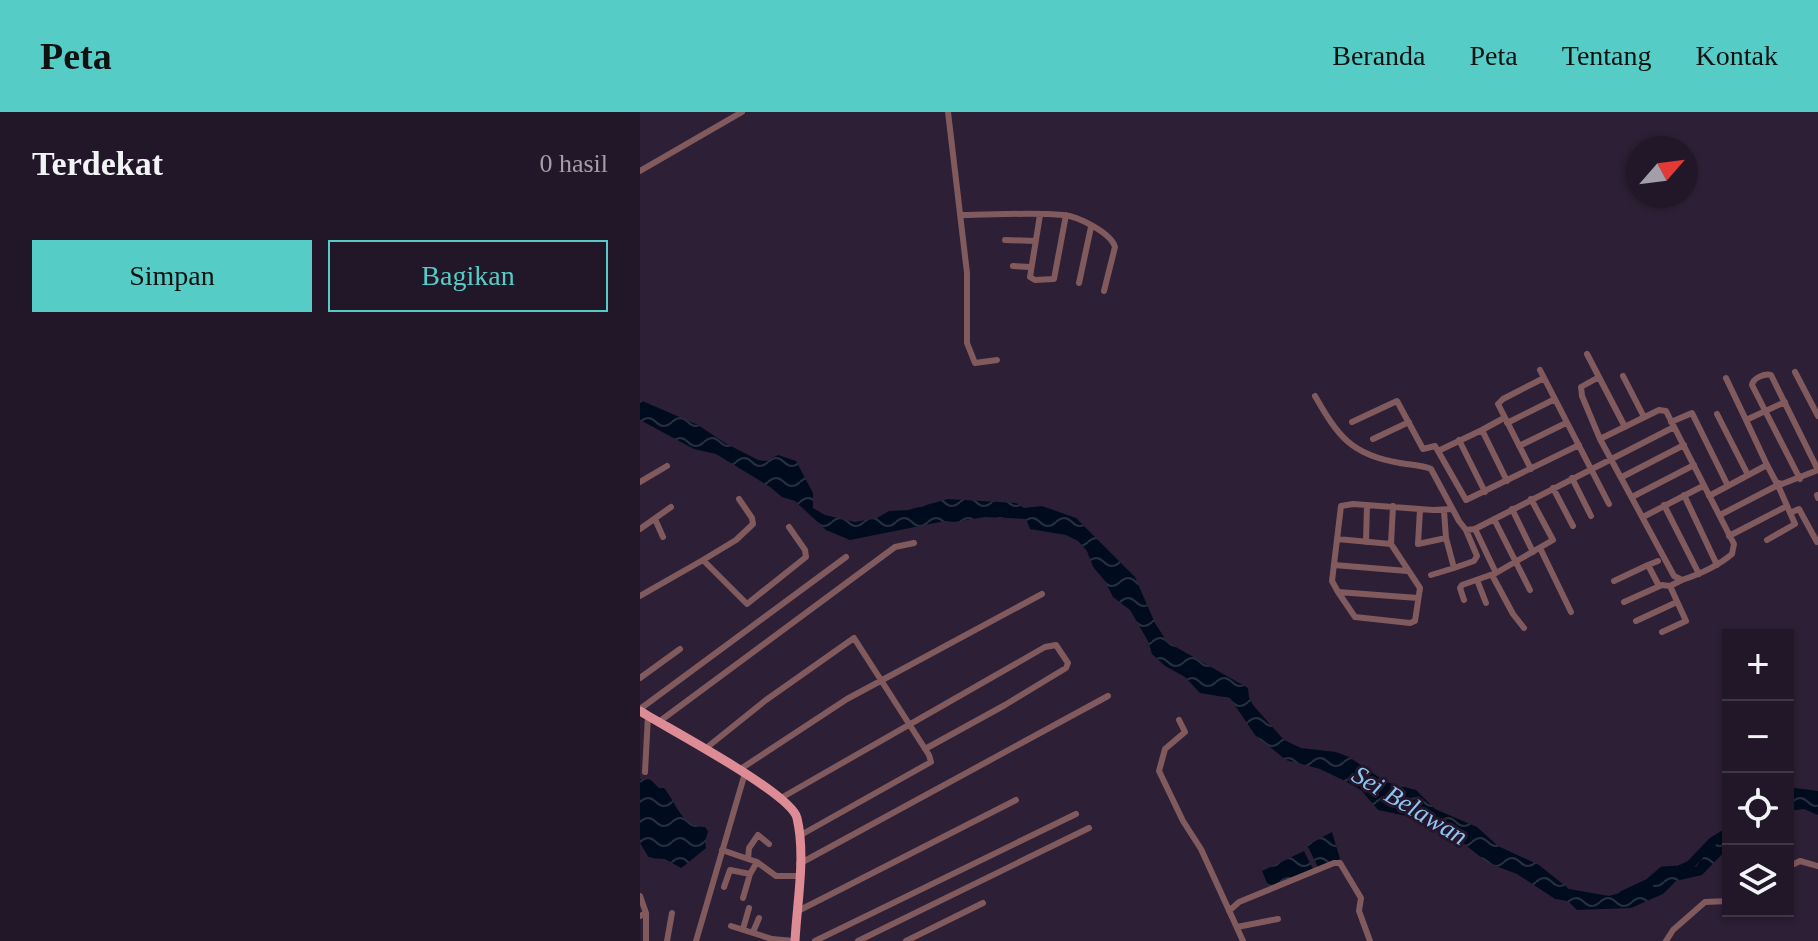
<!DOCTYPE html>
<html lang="id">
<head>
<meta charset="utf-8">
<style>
	:root { --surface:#221728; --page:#2e2434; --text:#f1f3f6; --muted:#a29fa8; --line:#3f3645; --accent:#55cdc6 }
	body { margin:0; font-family:Georgia,serif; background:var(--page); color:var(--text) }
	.controls { position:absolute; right:24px; bottom:24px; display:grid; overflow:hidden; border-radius:0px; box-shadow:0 2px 6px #0004 }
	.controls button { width:72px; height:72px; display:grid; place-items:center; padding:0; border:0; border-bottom:2px solid var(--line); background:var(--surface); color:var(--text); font:40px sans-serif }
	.compass { position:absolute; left:986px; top:24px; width:72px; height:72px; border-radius:50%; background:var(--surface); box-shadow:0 2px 6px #0004; rotate:62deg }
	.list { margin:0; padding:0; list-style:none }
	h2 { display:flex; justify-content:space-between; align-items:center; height:104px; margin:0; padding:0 32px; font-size:34px }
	h2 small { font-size:26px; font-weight:400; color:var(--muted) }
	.actions { display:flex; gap:16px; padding:24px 32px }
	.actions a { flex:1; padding:18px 0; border:2px solid var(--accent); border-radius:0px; text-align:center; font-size:28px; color:var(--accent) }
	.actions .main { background:var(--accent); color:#111 }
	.icon { flex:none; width:44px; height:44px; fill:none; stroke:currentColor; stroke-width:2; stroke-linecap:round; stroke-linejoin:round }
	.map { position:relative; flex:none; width:1178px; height:829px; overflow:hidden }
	header { display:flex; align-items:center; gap:48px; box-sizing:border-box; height:112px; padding:0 40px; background:var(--accent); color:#111 }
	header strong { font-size:38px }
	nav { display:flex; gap:44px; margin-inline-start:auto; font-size:28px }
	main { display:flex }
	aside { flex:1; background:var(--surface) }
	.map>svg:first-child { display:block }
	.water { fill:url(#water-waves) }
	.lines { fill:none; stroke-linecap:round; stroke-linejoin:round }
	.river { stroke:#000c1d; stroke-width:9 }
	.street { stroke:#815a5e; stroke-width:6 }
	.primary { stroke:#dd8c95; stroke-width:9 }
	.labels { text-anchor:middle; stroke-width:6; stroke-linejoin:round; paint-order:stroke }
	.water-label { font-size:26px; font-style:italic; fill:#8ec5f2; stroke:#23162a }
</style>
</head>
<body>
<header>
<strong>Peta</strong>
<nav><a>Beranda</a><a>Peta</a><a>Tentang</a><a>Kontak</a></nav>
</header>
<main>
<aside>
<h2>Terdekat<small>0 hasil</small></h2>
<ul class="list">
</ul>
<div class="actions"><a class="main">Simpan</a><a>Bagikan</a></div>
</aside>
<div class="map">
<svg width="1178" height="829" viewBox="0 0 1178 829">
	<defs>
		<pattern id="water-waves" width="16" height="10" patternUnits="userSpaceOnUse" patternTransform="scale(2)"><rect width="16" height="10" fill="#000c1d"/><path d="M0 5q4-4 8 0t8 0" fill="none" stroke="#26303f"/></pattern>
	</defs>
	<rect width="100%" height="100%" fill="#2d1f35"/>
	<path class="water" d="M 0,288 L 58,313 L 85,331 L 118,348 L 127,349 L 138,343 L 156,349 L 173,381 L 173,396 L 185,403 L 215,410 L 237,406 L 249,399 L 268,398 L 308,387 L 376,391 L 384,396 L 402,394 L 436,406 L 495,465 L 515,511 L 527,530 L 608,576 L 609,585 L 613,593 L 644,628 L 661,636 L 696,640 L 709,645 L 746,670 L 776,678 L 795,697 L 837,715 L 858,734 L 899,753 L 929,777 L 969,784 L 986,779 L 994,779 L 1014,770 L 1026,760 L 1043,759 L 1057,754 L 1063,742 L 1088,722 L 1088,736 L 1062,763 L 1036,769 L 1023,782 L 991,796 L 937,798 L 928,789 L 915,787 L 877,762 L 848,751 L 823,731 L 791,714 L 771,705 L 738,698 L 721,678 L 705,669 L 680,657 L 646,648 L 615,623 L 590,586 L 560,581 L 545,565 L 525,554 L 512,542 L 508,529 L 490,498 L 473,485 L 465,469 L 453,455 L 447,439 L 438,429 L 426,423 L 390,417 L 386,407 L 345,405 L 314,410 L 305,409 L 210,428 L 186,418 L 155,389 L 142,385 L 130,375 L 76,342 L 54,337 L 0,308 Z
		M 0,667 L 10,667 L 19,676 L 24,676 C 36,690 41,715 65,715 L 68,719 L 65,730 L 66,736 L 44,754 L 41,756 L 25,747 L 9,746 L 0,731 Z
		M 1148,675 L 1178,679 L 1178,703 L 1164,697 L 1148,699 Z
		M 692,720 L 700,747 L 679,757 L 667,733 Z
		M 664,739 L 674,759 L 630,778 L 622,759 Z"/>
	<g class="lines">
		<path class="river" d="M 983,783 L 1009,771 L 1023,759 L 1039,758 L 1050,753 L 1072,730 L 1088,720"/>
		<path class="street" d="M 308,0 L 327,161 L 327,231 L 335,251 L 357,248
			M 0,59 L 102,0
			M 321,103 C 355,103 390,100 423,103 C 438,104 471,121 475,135 L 464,179
			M 400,103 L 390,165 L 395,168 L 414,167 L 426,103
			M 365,128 L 395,129
			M 373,154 L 390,155
			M 439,171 L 451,115
			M 947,242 L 985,315
			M 900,258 L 969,392
			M 1155,260 L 1178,304
			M 983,264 L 1004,305
			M 959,265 L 941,275 L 942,284 L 960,327 L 1034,464 L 1042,468 C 1060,462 1078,454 1092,442 L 1094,432 L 1026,299 L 1019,298 L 960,327
			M 1086,266 L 1106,308
			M 675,284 C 698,324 711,343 760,351 C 771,353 782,353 791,357 L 819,409 L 826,418 L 835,417 L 1034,315
			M 1077,302 L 1108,363
			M 864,306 L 842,318 L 867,369
			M 712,310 L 757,289 L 783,337 L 795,334 L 798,339
			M 1031,310 L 1052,301 L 1088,374
			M 867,311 L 915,287
			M 842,318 L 798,339 L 826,388 L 939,333
			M 733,327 L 769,310
			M 819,328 L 845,380
			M 879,334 L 926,311
			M 1127,353 L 1106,308 L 1145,290
			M 891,357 L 858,292 L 863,287 L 904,266
			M 982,365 L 1044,333
			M 932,366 L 951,404
			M 1160,367 L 1112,273 C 1113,266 1125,261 1131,263 L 1178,358
			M 0,370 L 27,354
			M 913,376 L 933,414
			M 1044,383 L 1077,453
			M 1177,383 L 1178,386
			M 1069,384 L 1127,353 L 1136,370 L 1142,372 L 1178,358
			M 992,385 L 1054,353
			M 1024,393 L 1059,462
			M 872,397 L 893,440
			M 780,398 L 778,432 L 806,426
			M 804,399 L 806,426 L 814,456 L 834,449 L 837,444 L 826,418
			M 1150,401 L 1159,397 L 1177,430
			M 1080,403 L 1138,373
			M 1003,405 L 1063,374
			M 15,407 L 23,425
			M 854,407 L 890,478
			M 0,417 L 31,395
			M 835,417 L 856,461
			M 1089,424 L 1147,394
			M 697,427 L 751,432
			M 1127,428 L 1155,412 L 1137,371
			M 726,430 L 727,393
			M 900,436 L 931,500
			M 63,448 L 96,428 L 113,412 L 112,406 L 99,387
			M 1018,449 L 1008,453 L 1019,474
			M 694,453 L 767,459
			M 791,463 L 814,456
			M 852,463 L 873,502 L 884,516
			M 837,468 L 846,491
			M 974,469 L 1008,453
			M 698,480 L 715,505 L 770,511 L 775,509 L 780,476 L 751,432 L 753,394
			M 0,484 L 63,448 L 107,492 L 166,445 L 165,438 L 149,415
			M 778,486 L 698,480 L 692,469 L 701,394 L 713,392 L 793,398 L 812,397
			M 824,488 L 820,476 L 822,473 L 856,461 L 913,428 L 891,387
			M 984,490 L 1022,473 L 1030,474
			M 996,509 L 1037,490
			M 1022,520 L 1046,509 L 1030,474 L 1042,468
			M 0,566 L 40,537
			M 0,597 L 206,445
			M 539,608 L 545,620 L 525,637 L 519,659 L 543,709 L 561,737 L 603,829
			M 20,609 L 255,435 L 274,431
			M 65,637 L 126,588 L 214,526 L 289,643 L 291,650 L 159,724
			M 99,658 L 207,587 L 402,482
			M 5,660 L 8,604
			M 141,686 L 405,535 L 416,533 L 428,551 L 426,556 L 365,593 L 285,637
			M 82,738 L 108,747
			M 117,750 L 108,747 L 109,736 L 118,723 L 129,732
			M 159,752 L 468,584
			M 1148,755 L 1160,749 L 1178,754
			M 84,775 L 90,758 L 110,762 L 117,750 L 136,764 L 159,764
			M 0,784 L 6,801 L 0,804
			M 103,786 L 110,762
			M 589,799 L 599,790 L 694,751 L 700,751 L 721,786 L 719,799 L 730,829
			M 156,800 L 376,688
			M 6,801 L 6,829
			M 91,814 L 132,827 L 154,829
			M 597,815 L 638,807
			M 103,817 L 109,796
			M 113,820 L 119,806
			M 27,829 L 32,801
			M 56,829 L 105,661
			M 175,829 L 436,702
			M 218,829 L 449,716
			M 266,829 L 343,791
			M 1026,829 L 1033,818 L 1065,790 L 1088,789"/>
		<path class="primary" d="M 0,599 C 27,616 151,681 157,706 C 166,744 157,790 155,829"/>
	</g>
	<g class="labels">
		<g class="water-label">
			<text transform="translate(770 693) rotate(31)" y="9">Sei Belawan</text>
		</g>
	</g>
</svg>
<div class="controls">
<button>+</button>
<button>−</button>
<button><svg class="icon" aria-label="locate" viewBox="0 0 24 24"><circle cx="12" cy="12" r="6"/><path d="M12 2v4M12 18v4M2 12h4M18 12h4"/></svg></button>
<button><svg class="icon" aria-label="layers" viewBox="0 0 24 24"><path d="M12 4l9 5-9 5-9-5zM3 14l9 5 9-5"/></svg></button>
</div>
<svg class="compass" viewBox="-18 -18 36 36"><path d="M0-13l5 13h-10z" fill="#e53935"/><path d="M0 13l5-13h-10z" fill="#a29fa8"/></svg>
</div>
</main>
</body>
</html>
